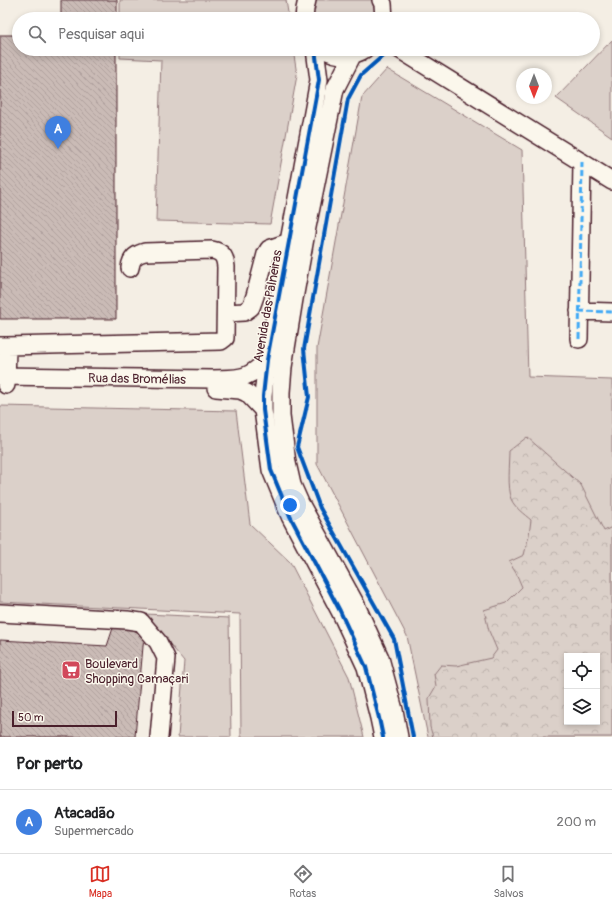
<!DOCTYPE html>
<html lang="pt">
<head>
<meta charset="utf-8">
<style>
	:root { --surface:#fff; --page:#f6f6f6; --text:#202124; --muted:#757577; --line:#e0e0e0; --accent:#d93025 }
	body { margin:0; font-family:Pangolin,sans-serif; background:var(--page); color:var(--text) }
	.controls { position:absolute; right:12px; bottom:12px; display:grid; overflow:hidden; border-radius:0px; box-shadow:0 2px 6px #0003 }
	.controls button { width:36px; height:36px; display:grid; place-items:center; padding:0; border:0; border-bottom:1px solid var(--line); background:var(--surface); color:var(--text); font:20px sans-serif }
	.compass { position:absolute; left:516px; top:68px; width:36px; height:36px; border-radius:50%; background:var(--surface); box-shadow:0 2px 6px #0003; rotate:180deg }
	.scale { position:absolute; left:12px; bottom:10px; width:105px; box-sizing:border-box; padding-left:4px; border:2px solid #4a1f2b; border-top:0; font-size:11px; line-height:14px; white-space:nowrap; color:#4a1f2b; -webkit-text-stroke:3px #fbf7ec; paint-order:stroke }
	.you { position:absolute; left:290px; top:505px; width:14px; height:14px; margin:-10px; border:3px solid #fff; border-radius:50%; background:#1a73e8; box-shadow:0 0 0 6px #1a73e833 }
	.badge { display:grid; place-items:center; width:26px; height:26px; border-radius:50%; background:var(--accent); color:#fff; font-size:13px; font-weight:700 }
	.pin { position:absolute; translate:-50% -33px; filter:drop-shadow(0 1px 2px #0008) }
	.pin::after { content:''; position:absolute; top:21px; width:14px; height:12px; background:inherit; clip-path:polygon(0 0,100% 0,50% 100%) }
	.list { margin:0; padding:0; list-style:none }
	h2 { display:flex; justify-content:space-between; align-items:center; height:52px; margin:0; padding:0 16px; font-size:17px }
	h2 small { font-size:13px; font-weight:400; color:var(--muted) }
	.list li { display:grid; grid-template-columns:26px 1fr auto; gap:12px; align-items:center; box-sizing:border-box; height:64px; padding:0 16px; border-top:1px solid var(--line) }
	.list b { display:block; font-size:15px; white-space:nowrap }
	.list p { margin:0; font-size:13px; white-space:nowrap; color:var(--muted) }
	.list em { font-size:13px; font-style:normal; color:var(--muted) }
	.icon { flex:none; width:22px; height:22px; fill:none; stroke:currentColor; stroke-width:2; stroke-linecap:round; stroke-linejoin:round }
	.map { position:relative; flex:none; width:612px; height:737px; overflow:hidden }
	.search { position:absolute; background:var(--surface); box-shadow:0 2px 6px #0003; left:12px; right:12px; top:12px; height:44px; display:flex; align-items:center; gap:10px; box-sizing:border-box; padding:0 14px; border-radius:22px; color:var(--muted); font-size:15px }
	.sheet { height:116px; background:var(--surface) }
	nav { display:flex; justify-content:space-around; align-items:center; box-sizing:border-box; height:56px; border-top:1px solid var(--line); background:var(--surface); font-size:11px; color:var(--muted) }
	nav a { display:grid; justify-items:center; gap:2px }
	nav .on { color:var(--accent) }
	.map>svg:first-child { display:block }
	.green { fill:#dbd0c9; stroke:#92787a; fill-rule:evenodd }
	.forest { fill:url(#forest-crowns); stroke:#92787a; fill-rule:evenodd }
	.building { fill:url(#building-back-hatch); stroke:#4a1f2b }
	.lines { fill:none; stroke-linecap:round; stroke-linejoin:round }
	.minor-casing { stroke:#4a1f2b; stroke-width:20 }
	.minor { stroke:#fbf7ec; stroke-width:17 }
	.quiet { stroke:#3fa9f5; stroke-width:3; stroke-dasharray:6 3; stroke-linecap:butt }
	.cycleway-casing { stroke:#fbf7ec; stroke-width:6 }
	.cycleway { stroke:#0057b8; stroke-width:4 }
	.labels { text-anchor:middle; stroke-width:3; stroke-linejoin:round; paint-order:stroke }
	.street-label { font-size:13px; fill:#4a1f2b; stroke:#fbf7ec }
	.poi-label { font-size:13px; fill:#4a1f2b; stroke:#fbf7ec; text-anchor:start }
</style>
</head>
<body>
<div class="map">
<svg width="612" height="737" viewBox="0 0 612 737">
	<defs>
		<pattern id="forest-crowns" width="20" height="18" patternUnits="userSpaceOnUse"><rect width="20" height="18" fill="#dbd0c9"/><path d="M2 6a3 3 0 1 1 6 0M12 15a3 3 0 1 1 6 0" fill="none" stroke="#bdb2ad"/></pattern>
		<pattern id="building-back-hatch" width="6" height="6" patternUnits="userSpaceOnUse"><rect width="6" height="6" fill="#cabbb6"/><path d="M-1 5l2 2M0 0l6 6M5-1l2 2" fill="none" stroke="#afa09d"/></pattern>
	</defs>
	<rect width="100%" height="100%" fill="#f4eee4"/>
	<filter id="ink" filterUnits="userSpaceOnUse"><feTurbulence type="fractalNoise" baseFrequency=".025" numOctaves="2"/><feDisplacementMap in="SourceGraphic" scale="8" xChannelSelector="R" yChannelSelector="G"/><feConvolveMatrix kernelMatrix="1 2 1 2 8 2 1 2 1" color-interpolation-filters="sRGB"/></filter>
	<g filter="url(#ink)">
		<path class="green" d="M 120,0 L 286,0 L 289,19 L 120,19 Z
			M 314,0 L 374,0 L 378,19 L 311,19 Z
			M 612,40 L 612,137 L 556,98 Z
			M 120,49 L 293,49 L 297,75 L 270,224 L 156,221 L 161,60 L 120,58 Z
			M 387,69 L 522,150 L 528,377 L 612,380 L 612,737 L 428,737 L 407,636 L 317,464 L 317,348 L 362,97 ZM 567,656 L 597,656 L 597,722 L 567,722 Z
			M 0,406 L 236,411 L 250,524 L 290,562 L 349,677 L 364,737 L 241,737 L 240,614 L 0,602 Z
			M 145,614 L 229,618 L 231,737 L 178,737 L 184,661 Z"/>
		<path class="forest" d="M 527,437 L 581,485 L 604,531 L 612,527 L 612,737 L 433,737 L 430,727 L 429,698 L 436,686 L 434,674 L 441,665 L 456,666 L 491,658 L 497,650 L 489,631 L 484,610 L 506,603 L 522,587 L 516,573 L 509,562 L 524,555 L 529,535 L 531,520 C 524,514 515,508 511,499 C 506,488 509,463 509,451 ZM 567,656 L 597,656 L 597,722 L 567,722 Z"/>
		<path class="building" d="M 61,0 L 117,0 L 117,19 L 61,19 Z
			M 0,35 L 19,35 L 19,49 L 116,49 L 116,319 L 0,319 Z
			M 113,628 L 129,628 L 144,635 L 135,737 L 0,737 L 0,640 L 107,646 Z"/>
		<g class="lines">
			<g class="minor-casing">
				<path id="minor" d="M 381,0 L 383,4 L 384,19
					M 304,19 L 305,9 L 307,0
					M 315,49 L 319,80 L 267,360 L 263,396 L 263,410 L 271,470 L 290,516 L 340,611 L 366,667 L 379,718 L 383,737
					M 323,49 C 336,56 352,58 365,49
					M 399,49 L 612,181
					M 353,54 L 335,89 L 307,227 L 294,299 L 283,367 L 281,392 L 281,416 L 287,463 L 292,485 L 300,503 L 355,603 L 380,658 L 394,710 L 399,737
					M 579,311 L 612,312
					M 226,313 L 244,312 L 251,307 L 255,296 L 266,254 L 269,249 L 289,242
					M 579,339 L 582,162
					M 0,346 L 7,346 L 6,385
					M 7,346 L 221,341 L 225,338 L 226,267 C 225,256 222,252 212,250 L 145,252 C 136,254 131,258 130,268
					M 0,376 L 212,379 C 240,378 246,381 267,360
					M 216,388 L 240,390 L 247,393 L 263,410
					M 0,613 L 127,620 L 141,622 L 158,642 L 166,658 L 159,737"/>
			</g>
			<use href="#minor" class="minor"/>
			<path class="quiet" d="M 579,311 L 612,312
				M 579,339 L 582,162"/>
			<g class="cycleway-casing">
				<path id="cycleway" d="M 315,49 L 319,80 L 267,360 L 263,396 L 263,410 L 271,470 L 290,516 L 340,611 L 366,667 L 379,718 L 383,737
					M 387,49 L 385,54 L 361,75 L 348,99 L 304,349 L 309,397 L 297,447 L 320,508 L 394,639 L 413,737"/>
			</g>
			<use href="#cycleway" class="cycleway"/>
		</g>
	</g>
	<defs>
		<g id="supermarket-square" transform="scale(1)"><rect x="-9" y="-9" width="18" height="18" rx="4" fill="#d1495b" stroke="#fbf7ec"/><path d="M-6-5.5h2.5l.6 2H6L4.5 2H-2.5L-4.4-4H-6ZM-1.5 3.2a1.3 1.3 0 1 0 .1 0ZM3 3.2a1.3 1.3 0 1 0 .1 0Z" fill="#fff"/></g>
	</defs>
	<g fill-rule="evenodd">
		<use href="#supermarket-square" x="71" y="670"/>
	</g>
	<g class="labels">
		<g class="street-label">
			<text transform="translate(267 306) rotate(-80)" y="5">Avenida das Palneiras</text>
			<text transform="translate(137 378) rotate(1)" y="5">Rua das Bromélias</text>
		</g>
		<g class="poi-label">
			<text x="85" y="668">Boulevard<tspan x="85" dy="15">Shopping Camaçari</tspan></text>
		</g>
	</g>
</svg>
<div class="controls">
<button><svg class="icon" aria-label="locate" viewBox="0 0 24 24"><circle cx="12" cy="12" r="6"/><path d="M12 2v4M12 18v4M2 12h4M18 12h4"/></svg></button>
<button><svg class="icon" aria-label="layers" viewBox="0 0 24 24"><path d="M12 4l9 5-9 5-9-5zM3 14l9 5 9-5"/></svg></button>
</div>
<svg class="compass" viewBox="-18 -18 36 36"><path d="M0-13l5 13h-10z" fill="#e53935"/><path d="M0 13l5-13h-10z" fill="#757577"/></svg>
<div class="scale">50 m</div>
<div class="you"></div>
<div class="pin badge" style="left:58px;top:149px;background:#3f7fe0">A</div>
<div class="search"><svg class="icon" aria-label="search" viewBox="0 0 24 24"><circle cx="10" cy="10" r="6"/><path d="M15 15l6 6"/></svg>Pesquisar aqui</div>
</div>
<section class="sheet">
<h2>Por perto<small></small></h2>
<ul class="list">
<li><span class="badge" style="background:#3f7fe0">A</span><div><b>Atacadão</b><p>Supermercado</p></div><em>200 m</em></li>
</ul>
</section>
<nav>
<a class="on"><svg class="icon" aria-label="map" viewBox="0 0 24 24"><path d="M3 6l6-2 6 2 6-2v14l-6 2-6-2-6 2zM9 4v14M15 6v14"/></svg>Mapa</a>
<a><svg class="icon" aria-label="directions" viewBox="0 0 24 24"><path d="M12 3l9 9-9 9-9-9zM9 14v-3h6M13 9l2 2-2 2"/></svg>Rotas</a>
<a><svg class="icon" aria-label="saved" viewBox="0 0 24 24"><path d="M7 4h10v16l-5-4-5 4z"/></svg>Salvos</a>
</nav>
</body>
</html>
